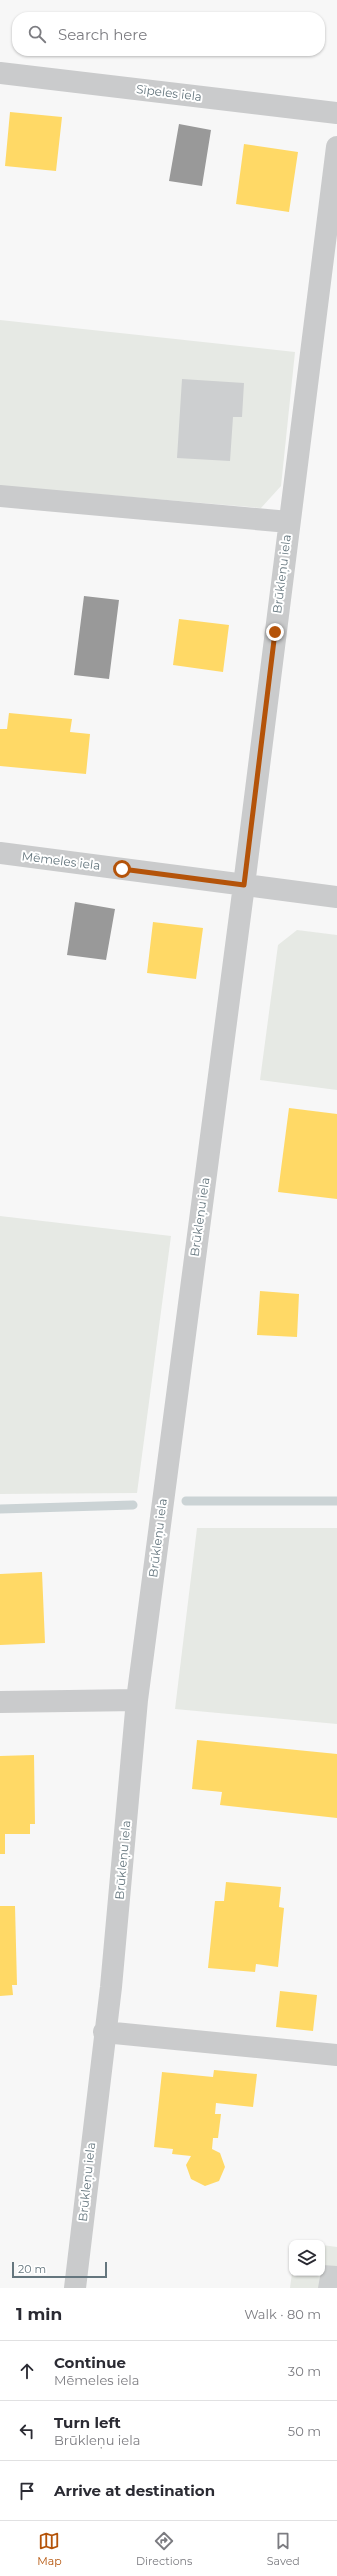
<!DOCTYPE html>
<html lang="en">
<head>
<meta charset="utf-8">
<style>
	:root { --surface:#fff; --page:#f2f2f3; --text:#2b2b33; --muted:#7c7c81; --line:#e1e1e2; --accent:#b45309 }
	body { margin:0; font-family:Montserrat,sans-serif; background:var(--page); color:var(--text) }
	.controls { position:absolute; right:12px; bottom:12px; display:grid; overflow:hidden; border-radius:8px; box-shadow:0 1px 3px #0004 }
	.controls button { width:36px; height:36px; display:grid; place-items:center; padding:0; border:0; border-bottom:1px solid var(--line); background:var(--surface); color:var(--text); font:20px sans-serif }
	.scale { position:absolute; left:12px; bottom:10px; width:95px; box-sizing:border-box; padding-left:4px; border:2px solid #65767e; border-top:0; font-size:11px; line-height:14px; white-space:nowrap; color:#65767e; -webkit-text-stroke:3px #fff; paint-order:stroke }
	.stop { position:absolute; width:12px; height:12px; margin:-9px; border:3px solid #b45309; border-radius:50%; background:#fff }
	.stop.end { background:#b45309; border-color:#fff; box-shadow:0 1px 4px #0008 }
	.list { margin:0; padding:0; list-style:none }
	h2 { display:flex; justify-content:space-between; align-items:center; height:52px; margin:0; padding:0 16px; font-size:17px }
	h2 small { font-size:13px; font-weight:400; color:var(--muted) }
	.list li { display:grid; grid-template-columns:26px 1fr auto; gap:12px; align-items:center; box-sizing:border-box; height:60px; padding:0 16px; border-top:1px solid var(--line) }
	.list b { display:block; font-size:15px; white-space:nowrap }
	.list p { margin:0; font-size:13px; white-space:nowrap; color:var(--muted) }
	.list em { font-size:13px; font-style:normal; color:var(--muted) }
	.icon { flex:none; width:22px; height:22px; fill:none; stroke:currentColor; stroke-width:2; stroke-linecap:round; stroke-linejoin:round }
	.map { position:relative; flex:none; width:337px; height:2288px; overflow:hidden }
	.search { position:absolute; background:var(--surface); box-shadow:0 1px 3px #0004; left:12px; right:12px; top:12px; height:44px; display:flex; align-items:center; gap:10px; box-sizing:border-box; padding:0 14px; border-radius:16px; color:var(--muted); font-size:15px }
	.sheet { height:232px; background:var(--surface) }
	nav { display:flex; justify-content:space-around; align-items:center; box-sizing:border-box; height:56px; border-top:1px solid var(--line); background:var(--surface); font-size:11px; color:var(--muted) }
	nav a { display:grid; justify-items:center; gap:2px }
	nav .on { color:var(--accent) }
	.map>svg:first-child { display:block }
	.green { fill:#e6e9e4 }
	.homes { fill:#ffd966 }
	.industry { fill:#999 }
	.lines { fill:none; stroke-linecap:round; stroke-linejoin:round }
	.stream { stroke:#cbd3d5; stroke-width:9 }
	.building { fill:#cdcfd0 }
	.minor { stroke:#cacbcc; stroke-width:22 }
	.route { stroke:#b45309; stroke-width:5 }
	.labels { text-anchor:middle; stroke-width:4; stroke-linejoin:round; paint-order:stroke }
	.street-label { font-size:12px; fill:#65767e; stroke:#fff }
</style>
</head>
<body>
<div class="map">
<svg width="337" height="2288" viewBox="0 0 337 2288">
	<rect width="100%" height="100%" fill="#f7f7f7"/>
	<path class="green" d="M 0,320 L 295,352 L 281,486 L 261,508 L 0,486 Z
		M 297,930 L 337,935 L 337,1090 L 260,1080 L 278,945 Z
		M 0,1216 L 171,1236 L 137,1493 L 0,1494 Z
		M 197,1528 L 337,1528 L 337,1724 L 175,1709 Z
		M 322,2245 L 337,2247 L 337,2288 L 290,2288 L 292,2273 L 322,2273 Z"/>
	<path class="homes" d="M 10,112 L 62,117 L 56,171 L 5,166 Z
		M 244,144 L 298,152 L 289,212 L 236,204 Z
		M 179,619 L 229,625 L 223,672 L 173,665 Z
		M 9,713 L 72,719 L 70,732 L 90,734 L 86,774 L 0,766 L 0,729 L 7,729 Z
		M 153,922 L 203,928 L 196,979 L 147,973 Z
		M 289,1108 L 337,1114 L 337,1199 L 278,1192 Z
		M 260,1291 L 299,1294 L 297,1337 L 257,1335 Z
		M 42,1572 L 45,1643 L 0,1645 L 0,1574 Z
		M 197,1740 L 337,1754 L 337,1818 L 220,1805 L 222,1792 L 192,1789 Z
		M 34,1755 L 35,1824 L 30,1824 L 30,1834 L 5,1834 L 5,1854 L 0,1854 L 0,1756 Z
		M 226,1882 L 281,1887 L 279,1907 L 284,1908 L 278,1967 L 256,1964 L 255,1972 L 208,1968 L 215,1901 L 224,1901 Z
		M 0,1906 L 15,1906 L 17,1985 L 12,1985 L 13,1995 L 0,1996 Z
		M 280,1991 L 317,1995 L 313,2031 L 276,2027 Z
		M 214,2070 L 257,2074 L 253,2107 L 216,2103 L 215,2114 L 221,2114 L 218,2138 L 213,2138 L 212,2149 L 220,2153 L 225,2167 L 219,2181 L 205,2186 L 191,2179 L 186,2165 L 191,2156 L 172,2154 L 173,2149 L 154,2147 L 162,2072 L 213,2077 Z"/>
	<path class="industry" d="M 179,124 L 211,130 L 202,186 L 169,181 Z
		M 84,596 L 119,600 L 109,679 L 74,675 Z
		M 75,902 L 115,909 L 106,960 L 67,955 Z"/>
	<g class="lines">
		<path class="stream" d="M 186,1501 L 337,1501
			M 0,1509 L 133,1505"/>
	</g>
	<path class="building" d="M 182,379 L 244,383 L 242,417 L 233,417 L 230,461 L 177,458 Z
		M 322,2265 L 337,2266 L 337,2288 L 318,2288 Z"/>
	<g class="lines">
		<path class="minor" d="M 0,73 L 337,113
			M 0,496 L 289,522
			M 0,853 L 337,897
			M 0,1702 L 137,1700
			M 104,2032 L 337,2055
			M 75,2288 L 111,1987 L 137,1700 L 244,885 L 337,147"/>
	</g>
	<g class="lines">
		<path class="route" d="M 122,869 L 244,885 L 275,632"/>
	</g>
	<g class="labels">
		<g class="street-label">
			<text transform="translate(169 93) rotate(7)" y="4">Sīpeles iela</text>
			<text transform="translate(282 574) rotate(-83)" y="4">Brūkleņu iela</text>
			<text transform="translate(61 861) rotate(7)" y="4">Mēmeles iela</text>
			<text transform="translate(200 1217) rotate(-82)" y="4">Brūkleņu iela</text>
			<text transform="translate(158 1538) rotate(-83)" y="4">Brūkleņu iela</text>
			<text transform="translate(123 1860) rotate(-85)" y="4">Brūkleņu iela</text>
			<text transform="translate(87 2182) rotate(-84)" y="4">Brūkleņu iela</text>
		</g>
	</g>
</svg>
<div class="controls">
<button><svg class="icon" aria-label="layers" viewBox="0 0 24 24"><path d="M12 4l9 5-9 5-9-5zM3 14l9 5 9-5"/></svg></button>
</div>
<div class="scale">20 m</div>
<div class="stop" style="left:122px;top:869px"></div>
<div class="stop end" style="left:275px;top:632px"></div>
<div class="search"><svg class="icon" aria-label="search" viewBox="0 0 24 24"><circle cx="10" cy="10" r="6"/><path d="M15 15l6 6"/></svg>Search here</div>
</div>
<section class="sheet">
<h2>1 min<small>Walk · 80 m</small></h2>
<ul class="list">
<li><svg class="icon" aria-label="ahead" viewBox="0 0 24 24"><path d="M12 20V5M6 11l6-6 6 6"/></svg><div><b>Continue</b><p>Mēmeles iela</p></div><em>30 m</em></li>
<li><svg class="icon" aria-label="left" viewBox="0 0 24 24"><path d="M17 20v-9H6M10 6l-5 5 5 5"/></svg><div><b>Turn left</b><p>Brūkleņu iela</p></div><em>50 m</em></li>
<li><svg class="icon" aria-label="arrive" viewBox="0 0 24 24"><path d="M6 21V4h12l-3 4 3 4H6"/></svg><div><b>Arrive at destination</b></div></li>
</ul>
</section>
<nav>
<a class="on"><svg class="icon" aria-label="map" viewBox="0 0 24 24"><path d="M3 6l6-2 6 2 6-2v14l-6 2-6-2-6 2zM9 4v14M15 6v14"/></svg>Map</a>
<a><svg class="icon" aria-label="directions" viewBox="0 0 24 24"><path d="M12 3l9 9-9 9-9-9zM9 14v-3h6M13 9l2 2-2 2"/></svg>Directions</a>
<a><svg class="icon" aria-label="saved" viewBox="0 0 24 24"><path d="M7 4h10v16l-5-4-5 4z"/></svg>Saved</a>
</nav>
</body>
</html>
